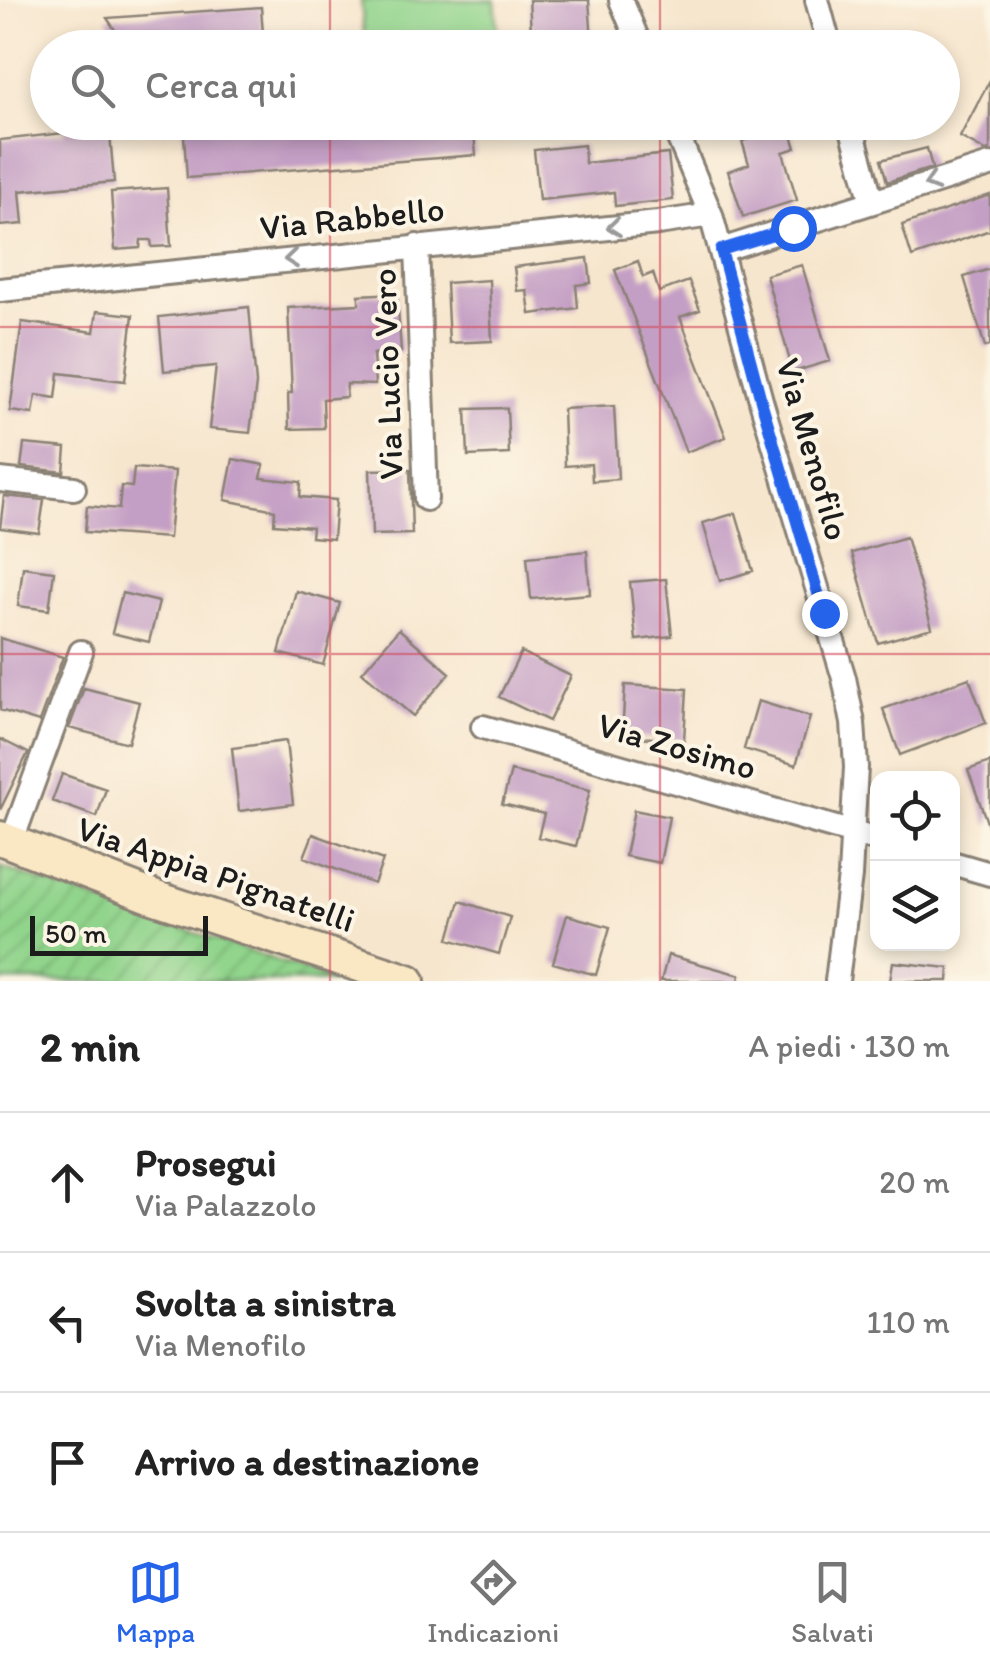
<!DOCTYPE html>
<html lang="it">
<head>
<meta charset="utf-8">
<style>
	:root { --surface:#fff; --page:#f2f2f2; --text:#222; --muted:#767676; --line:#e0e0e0; --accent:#2563eb }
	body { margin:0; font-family:Itim,sans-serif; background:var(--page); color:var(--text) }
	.controls { position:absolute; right:30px; bottom:30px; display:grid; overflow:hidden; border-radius:20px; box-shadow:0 5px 15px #0003 }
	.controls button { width:90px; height:90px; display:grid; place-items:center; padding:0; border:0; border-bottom:2px solid var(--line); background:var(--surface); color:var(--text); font:50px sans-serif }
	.scale { position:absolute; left:30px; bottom:25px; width:178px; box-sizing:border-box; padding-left:10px; border:5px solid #1c1c1c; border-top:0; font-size:28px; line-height:35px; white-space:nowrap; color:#1c1c1c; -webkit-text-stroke:8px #fcf5e5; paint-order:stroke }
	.stop { position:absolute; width:30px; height:30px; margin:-22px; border:8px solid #2563eb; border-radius:50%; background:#fff }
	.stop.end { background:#2563eb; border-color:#fff; box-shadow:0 2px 10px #0008 }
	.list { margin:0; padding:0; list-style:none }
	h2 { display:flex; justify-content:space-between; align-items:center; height:130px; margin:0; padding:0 40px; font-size:42px }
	h2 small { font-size:32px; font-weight:400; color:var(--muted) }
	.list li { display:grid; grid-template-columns:65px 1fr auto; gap:30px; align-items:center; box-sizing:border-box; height:140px; padding:0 40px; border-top:2px solid var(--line) }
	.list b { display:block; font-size:38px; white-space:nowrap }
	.list p { margin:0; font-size:32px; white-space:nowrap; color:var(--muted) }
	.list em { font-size:32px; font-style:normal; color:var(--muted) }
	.icon { flex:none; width:55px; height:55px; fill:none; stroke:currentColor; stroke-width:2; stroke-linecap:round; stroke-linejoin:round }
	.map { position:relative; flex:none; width:990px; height:981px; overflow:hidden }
	.search { position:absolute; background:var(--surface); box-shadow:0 5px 15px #0003; left:30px; right:30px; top:30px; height:110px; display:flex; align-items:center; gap:25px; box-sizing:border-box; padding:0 35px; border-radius:55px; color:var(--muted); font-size:38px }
	.sheet { height:550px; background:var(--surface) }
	nav { display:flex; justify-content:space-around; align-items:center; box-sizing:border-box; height:140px; border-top:2px solid var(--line); background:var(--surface); font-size:28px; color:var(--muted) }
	nav a { display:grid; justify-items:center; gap:5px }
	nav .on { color:var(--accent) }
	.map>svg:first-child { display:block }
	.garden { fill:url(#garden-furrows); stroke:#567854; stroke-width:2.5 }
	.pitch { fill:#91d48c; stroke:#567854; stroke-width:2.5 }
	.building { fill:#c49fc5 }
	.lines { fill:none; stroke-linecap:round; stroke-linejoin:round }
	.street-casing { stroke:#8a8175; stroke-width:28 }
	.secondary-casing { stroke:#8a8175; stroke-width:38 }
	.street { stroke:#fff; stroke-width:22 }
	.secondary { stroke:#fae7c3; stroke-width:32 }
	.oneway { stroke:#999 }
	.route { stroke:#2563eb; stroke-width:12 }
	.grid { fill:none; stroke:#d1495b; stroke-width:2.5; stroke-opacity:0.55 }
	.labels { text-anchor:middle; stroke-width:8; stroke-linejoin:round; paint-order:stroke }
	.street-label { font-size:35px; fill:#1c1c1c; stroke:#fcf5e5 }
</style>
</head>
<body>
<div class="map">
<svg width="990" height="981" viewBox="0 0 990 981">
	<defs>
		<pattern id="garden-furrows" width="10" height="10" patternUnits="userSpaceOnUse" patternTransform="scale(2.5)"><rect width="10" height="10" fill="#91d48c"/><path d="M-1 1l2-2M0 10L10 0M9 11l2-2" fill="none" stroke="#7cb578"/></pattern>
	</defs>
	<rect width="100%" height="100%" fill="#fcf5e5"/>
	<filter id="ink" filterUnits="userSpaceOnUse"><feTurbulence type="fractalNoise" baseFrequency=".01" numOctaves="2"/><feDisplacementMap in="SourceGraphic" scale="20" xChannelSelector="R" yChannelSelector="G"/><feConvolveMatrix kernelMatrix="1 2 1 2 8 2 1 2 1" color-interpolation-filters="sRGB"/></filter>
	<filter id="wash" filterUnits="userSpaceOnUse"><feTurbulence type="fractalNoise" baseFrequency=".0048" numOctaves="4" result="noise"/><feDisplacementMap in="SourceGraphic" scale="40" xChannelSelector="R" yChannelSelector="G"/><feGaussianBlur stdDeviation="2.25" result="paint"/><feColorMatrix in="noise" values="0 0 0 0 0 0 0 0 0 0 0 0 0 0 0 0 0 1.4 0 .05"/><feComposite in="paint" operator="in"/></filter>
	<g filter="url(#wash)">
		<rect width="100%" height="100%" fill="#f7e6ce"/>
		<path class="garden" d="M 0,867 L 338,981 L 0,981 Z"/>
		<path class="pitch" d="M 361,0 L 495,0 L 499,47 L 365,47 Z"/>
		<g id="blocks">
			<path class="building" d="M 529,0 L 589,0 L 592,42 L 580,48 L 532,48 Z
				M 261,7 L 264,48 L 127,48 L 107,18 Z
				M 990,80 L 990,150 L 986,151 L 960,137 Z
				M 109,122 L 114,182 L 20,191 L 23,224 L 0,226 L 0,140 L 65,133 L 64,126 Z
				M 183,122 L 473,122 L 476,155 L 187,178 Z
				M 789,126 L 796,148 L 783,152 L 797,200 L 743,217 L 728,171 L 749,164 L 742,141 Z
				M 584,145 L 585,163 L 668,154 L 673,200 L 615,206 L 614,192 L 539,200 L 534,150 Z
				M 927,148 L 932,168 L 887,182 L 881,160 Z
				M 167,188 L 171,246 L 152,247 L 151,240 L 141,240 L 140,248 L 115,250 L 111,192 Z
				M 990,195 L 990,230 L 912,257 L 902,225 Z
				M 588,258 L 591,283 L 576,285 L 578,308 L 530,314 L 527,290 L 517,291 L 514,267 Z
				M 638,261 L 643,277 L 653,273 L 659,292 L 689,281 L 700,310 L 680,317 L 726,437 L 686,452 L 615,270 Z
				M 802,265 L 830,361 L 793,372 L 766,275 Z
				M 990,269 L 990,346 L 985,347 L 964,277 Z
				M 489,280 L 492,341 L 449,343 L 446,283 Z
				M 397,293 L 401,352 L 373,354 L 375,385 L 347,384 L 346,397 L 323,399 L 324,428 L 289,429 L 288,393 L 292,393 L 288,308 L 359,304 L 359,295 Z
				M 249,307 L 256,384 L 250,433 L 209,429 L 216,366 L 164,371 L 159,317 Z
				M 97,311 L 133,315 L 125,381 L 59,373 L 56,398 L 36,395 L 33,414 L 10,411 L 22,322 L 94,332 Z
				M 614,406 L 618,479 L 592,481 L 591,464 L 565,466 L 563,409 Z
				M 507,408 L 509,454 L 468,456 L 466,409 Z
				M 24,444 L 66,448 L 64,472 L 21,467 Z
				M 233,459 L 264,465 L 261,478 L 301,482 L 300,497 L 336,500 L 333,539 L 311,537 L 312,527 L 274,524 L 275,510 L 225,500 Z
				M 134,468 L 175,471 L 169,538 L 85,532 L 87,506 L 119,509 L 121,486 L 132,487 Z
				M 410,469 L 412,534 L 372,535 L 370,470 Z
				M 4,496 L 44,500 L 39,533 L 0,528 Z
				M 736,513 L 753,571 L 720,581 L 703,523 Z
				M 906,537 L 932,628 L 878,643 L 852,553 Z
				M 587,551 L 590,594 L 531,599 L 527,557 Z
				M 23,567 L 54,571 L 49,610 L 18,606 Z
				M 666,579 L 672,636 L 636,640 L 630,582 Z
				M 296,591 L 340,603 L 323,665 L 279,653 Z
				M 122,593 L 159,602 L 149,642 L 112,633 Z
				M 399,629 L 450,673 L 413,716 L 362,672 Z
				M 0,638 L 63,657 L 39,722 L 0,710 Z
				M 521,652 L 571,676 L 549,721 L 499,697 Z
				M 969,678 L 986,723 L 900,755 L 883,709 Z
				M 625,685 L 687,689 L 684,740 L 622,736 Z
				M 84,688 L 139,702 L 128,743 L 69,728 Z
				M 758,701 L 810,717 L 796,765 L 744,749 Z
				M 0,739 L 28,753 L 0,810 Z
				M 286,741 L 293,804 L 239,811 L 232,748 Z
				M 990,762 L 990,825 L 988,825 L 968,770 Z
				M 511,771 L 590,790 L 576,846 L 538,837 L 544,814 L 502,804 Z
				M 62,774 L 106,789 L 97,817 L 52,801 Z
				M 634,810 L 669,817 L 660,863 L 625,856 Z
				M 313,834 L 383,860 L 374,884 L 304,857 Z
				M 460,901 L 510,917 L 499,954 L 449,939 Z
				M 567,915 L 610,927 L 596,975 L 553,963 Z
				M 668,955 L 740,975 L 739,981 L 661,981 Z
				M 893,962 L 949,968 L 948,981 L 890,981 Z"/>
		</g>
	</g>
	<g filter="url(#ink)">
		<use href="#blocks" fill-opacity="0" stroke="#8a8175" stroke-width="2.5"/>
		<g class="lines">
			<g class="street-casing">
				<path id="street" d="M 621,0 L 641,48
					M 817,0 L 830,48
					M 672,122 L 711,215 L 762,404 L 844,678 L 853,723 L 856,767 L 850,876 L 837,981
					M 850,122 L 872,202
					M 417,246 L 426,499
					M 721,250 L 990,165
					M 0,290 L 658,223 L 711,215
					M 0,480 L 74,488
					M 483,727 L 878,840
					M 11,843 L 81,652
					M 952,863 L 990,874"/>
			</g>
			<g class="secondary-casing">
				<path id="secondary" d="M 0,838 L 153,897 L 408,981"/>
			</g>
			<use href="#street" class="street"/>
			<use href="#secondary" class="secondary"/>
		</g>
		<defs><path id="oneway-chevron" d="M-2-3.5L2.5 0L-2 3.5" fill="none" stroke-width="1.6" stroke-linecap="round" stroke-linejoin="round" transform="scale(2.5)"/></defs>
		<g class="oneway">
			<use href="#oneway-chevron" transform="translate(931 183) rotate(163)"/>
			<use href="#oneway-chevron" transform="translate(614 227) rotate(174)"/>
			<use href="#oneway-chevron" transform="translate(291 259) rotate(174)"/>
		</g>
	</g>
	<g class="lines" filter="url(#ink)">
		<path class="route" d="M 793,228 L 721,250 L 762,404 L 824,613"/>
	</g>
	<path class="grid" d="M 330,0 L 330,48M 660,0 L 660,48M 330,122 L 330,981M 660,122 L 660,981M 0,327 L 990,327M 0,654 L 990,654"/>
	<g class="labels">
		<g class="street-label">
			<text transform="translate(352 218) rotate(-6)" y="12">Via Rabbello</text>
			<text transform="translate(387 374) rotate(-92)" y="12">Via Lucio Vero</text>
			<text transform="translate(813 449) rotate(74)" y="12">Via Menofilo</text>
			<text transform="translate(677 746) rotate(16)" y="12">Via Zosimo</text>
			<text transform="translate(216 874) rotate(19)" y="12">Via Appia Pignatelli</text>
		</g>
	</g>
</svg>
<div class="controls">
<button><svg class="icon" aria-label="locate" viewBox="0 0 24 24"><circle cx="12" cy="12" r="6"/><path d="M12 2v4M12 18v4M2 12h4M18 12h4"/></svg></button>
<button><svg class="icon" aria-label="layers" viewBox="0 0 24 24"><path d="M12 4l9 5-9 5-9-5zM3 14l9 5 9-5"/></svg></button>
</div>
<div class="scale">50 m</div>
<div class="stop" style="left:793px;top:228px"></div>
<div class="stop end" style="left:824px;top:613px"></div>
<div class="search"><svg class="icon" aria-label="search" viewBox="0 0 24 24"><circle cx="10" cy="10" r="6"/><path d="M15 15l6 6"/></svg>Cerca qui</div>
</div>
<section class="sheet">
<h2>2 min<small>A piedi · 130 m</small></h2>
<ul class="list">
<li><svg class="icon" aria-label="ahead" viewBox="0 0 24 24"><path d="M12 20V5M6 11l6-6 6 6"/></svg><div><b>Prosegui</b><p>Via Palazzolo</p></div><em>20 m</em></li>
<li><svg class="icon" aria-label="left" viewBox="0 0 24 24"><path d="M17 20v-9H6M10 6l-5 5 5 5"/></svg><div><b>Svolta a sinistra</b><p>Via Menofilo</p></div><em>110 m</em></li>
<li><svg class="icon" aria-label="arrive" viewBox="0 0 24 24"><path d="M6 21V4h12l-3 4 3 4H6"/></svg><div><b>Arrivo a destinazione</b></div></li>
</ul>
</section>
<nav>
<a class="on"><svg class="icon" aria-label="map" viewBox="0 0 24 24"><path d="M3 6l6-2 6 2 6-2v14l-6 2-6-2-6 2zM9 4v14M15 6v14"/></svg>Mappa</a>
<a><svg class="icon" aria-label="directions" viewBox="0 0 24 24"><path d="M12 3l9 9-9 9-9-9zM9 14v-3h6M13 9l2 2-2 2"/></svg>Indicazioni</a>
<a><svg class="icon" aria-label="saved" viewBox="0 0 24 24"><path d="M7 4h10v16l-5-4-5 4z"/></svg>Salvati</a>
</nav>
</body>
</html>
